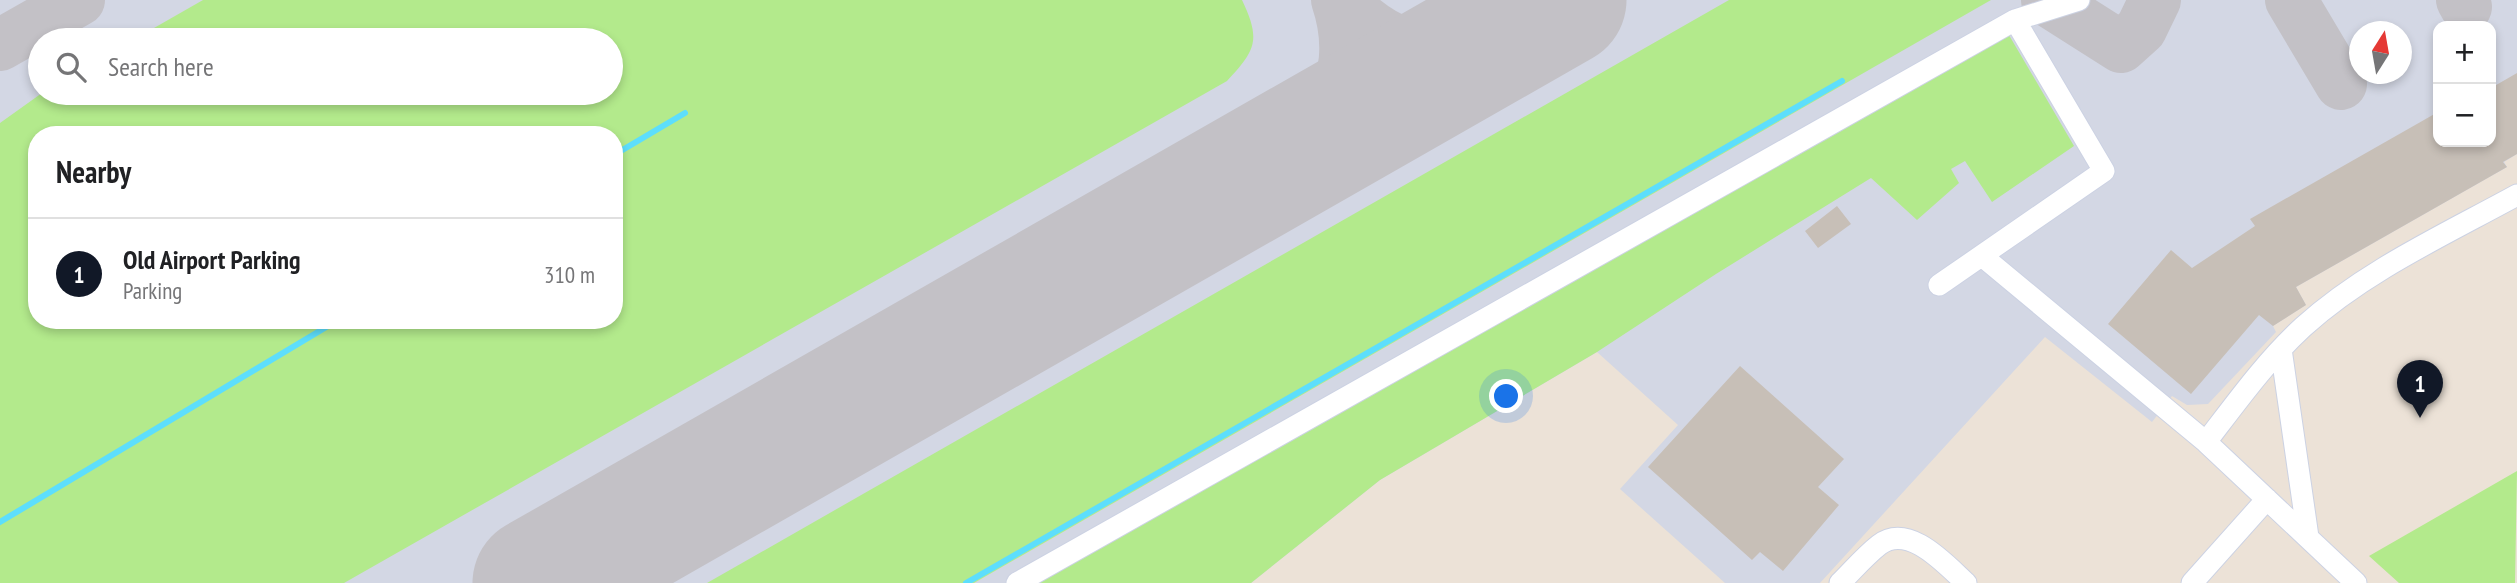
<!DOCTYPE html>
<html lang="en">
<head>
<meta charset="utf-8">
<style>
	:root { --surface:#fff; --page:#f2f2f2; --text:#202124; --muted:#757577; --line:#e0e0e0; --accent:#111827 }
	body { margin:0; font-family:"PT Sans Narrow",sans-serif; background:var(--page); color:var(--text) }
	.controls { position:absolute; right:21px; top:21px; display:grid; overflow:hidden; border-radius:14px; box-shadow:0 4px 10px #0003 }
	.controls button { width:63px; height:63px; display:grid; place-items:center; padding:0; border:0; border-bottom:2px solid var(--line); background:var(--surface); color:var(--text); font:35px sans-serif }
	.compass { position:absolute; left:2349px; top:21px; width:63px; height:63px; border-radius:50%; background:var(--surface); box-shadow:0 4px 10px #0003; rotate:11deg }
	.you { position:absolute; left:1507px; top:397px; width:24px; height:24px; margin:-18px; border:5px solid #fff; border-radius:50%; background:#1a73e8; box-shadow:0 0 0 10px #1a73e833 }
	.badge { display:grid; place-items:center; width:46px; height:46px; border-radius:50%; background:var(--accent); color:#fff; font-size:23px; font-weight:700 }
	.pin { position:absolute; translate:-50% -58px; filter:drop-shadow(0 2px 4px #0008) }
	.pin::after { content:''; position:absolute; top:37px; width:24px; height:21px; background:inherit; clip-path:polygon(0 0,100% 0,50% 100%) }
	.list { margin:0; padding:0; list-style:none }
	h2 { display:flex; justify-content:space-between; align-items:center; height:91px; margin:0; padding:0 28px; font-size:30px }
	h2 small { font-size:23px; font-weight:400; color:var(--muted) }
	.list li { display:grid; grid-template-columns:46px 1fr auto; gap:21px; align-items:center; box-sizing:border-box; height:112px; padding:0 28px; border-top:2px solid var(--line) }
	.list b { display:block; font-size:26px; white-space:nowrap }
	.list p { margin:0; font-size:23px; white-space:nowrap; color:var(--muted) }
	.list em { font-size:23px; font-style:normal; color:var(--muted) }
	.icon { flex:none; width:38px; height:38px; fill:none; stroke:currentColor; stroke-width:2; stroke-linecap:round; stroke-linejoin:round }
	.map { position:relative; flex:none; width:2517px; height:583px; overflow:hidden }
	.search { position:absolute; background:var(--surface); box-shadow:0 4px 10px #0003; left:28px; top:28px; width:595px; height:77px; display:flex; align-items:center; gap:18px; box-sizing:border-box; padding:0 24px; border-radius:38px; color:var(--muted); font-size:26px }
	.panel { position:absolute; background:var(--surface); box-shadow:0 4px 10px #0003; left:28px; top:126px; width:595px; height:203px; border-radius:28px }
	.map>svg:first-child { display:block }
	.airport { fill:#d3d7e4; fill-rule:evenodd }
	.green { fill:#b3ea8c; fill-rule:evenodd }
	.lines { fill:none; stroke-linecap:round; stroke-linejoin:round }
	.stream { stroke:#5ddefc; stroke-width:6 }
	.taxiway { stroke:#c3c1c6; stroke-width:52 }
	.runway { stroke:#c3c1c6; stroke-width:133 }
	.building { fill:#c7bfb7 }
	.minor-casing { stroke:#ccd2e3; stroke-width:23 }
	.minor { stroke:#fff; stroke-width:21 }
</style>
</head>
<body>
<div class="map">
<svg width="2517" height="583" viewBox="0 0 2517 583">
	<rect width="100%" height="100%" fill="#ece2d7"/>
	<path class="airport" d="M 0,0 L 2517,0 L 2517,154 L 2504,162 L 2507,167 L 2296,287 L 2306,305 L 2273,326 L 2276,332 L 2208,404 L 2187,405 L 2172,396 L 2152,422 L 2045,337 L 1820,583 L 1725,583 L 1620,489 L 1678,425 L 1597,352 L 1380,480 L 1251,583 L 0,583 ZM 2438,26 L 2491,26 L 2491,142 L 2438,142 ZM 2360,32 L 2402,32 L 2402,74 L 2360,74 ZM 40,40 L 611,40 L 611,93 L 40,93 ZM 37,135 L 614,135 L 614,320 L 37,320 Z"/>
	<path class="green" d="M 203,0 L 1242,0 C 1261,40 1256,50 1227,81 L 344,583 L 0,583 L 0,123 L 42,93 L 611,93 L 611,40 L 133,40 ZM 37,135 L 614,135 L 614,320 L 37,320 Z
		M 1729,0 L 1991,0 L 974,583 L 707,583 Z
		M 2006,30 L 2074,146 L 1992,202 L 1965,161 L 1951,169 L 1959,183 L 1917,220 L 1871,178 L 1716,274 L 1597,352 L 1380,480 L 1251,583 L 1037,583 Z
		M 2517,471 L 2515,583 L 2399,583 L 2369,556 Z"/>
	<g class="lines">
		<path class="stream" d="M 614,155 L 685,113
			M 0,522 L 338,320
			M 966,583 L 1842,81"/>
		<path class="taxiway" d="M 1342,0 C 1386,46 1417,53 1480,46
			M 2047,0 L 2121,47 L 2141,29 L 2155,0
			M 2291,0 L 2341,84
			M 2462,0 L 2466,7
			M 0,45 L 79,0
			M 1291,153 C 1302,141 1315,130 1324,116 C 1349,82 1350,38 1337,0"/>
		<path class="runway" d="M 539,583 L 1560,0"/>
	</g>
	<path class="building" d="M 2517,73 L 2517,154 L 2503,162 L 2507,167 L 2296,287 L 2306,305 L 2273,326 L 2259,315 L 2191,394 L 2108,324 L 2171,250 L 2192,268 L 2255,226 L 2250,219 L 2438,112 L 2438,142 L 2491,142 L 2491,88 Z
		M 1837,206 L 1851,224 L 1818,248 L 1805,231 Z
		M 1740,366 L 1844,459 L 1818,487 L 1839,505 L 1783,571 L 1760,552 L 1752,560 L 1648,467 Z"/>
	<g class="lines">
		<g class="minor-casing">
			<path id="minor" d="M 1982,256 L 2206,442 L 2356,583
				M 1939,285 L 2104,171 L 2015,20
				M 2281,349 L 2308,537
				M 2206,442 C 2236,403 2266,361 2303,327 C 2365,271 2444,235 2517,195
				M 1017,583 L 2015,20 L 2079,0
				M 1840,583 C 1853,570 1865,556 1879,545 C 1909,522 1946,565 1966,583
				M 2192,583 L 2267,499"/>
		</g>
		<use href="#minor" class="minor"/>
	</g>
</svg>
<div class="controls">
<button>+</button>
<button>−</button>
</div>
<svg class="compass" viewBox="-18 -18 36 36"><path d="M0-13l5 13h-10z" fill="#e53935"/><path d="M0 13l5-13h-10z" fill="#757577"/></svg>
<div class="you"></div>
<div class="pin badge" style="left:2420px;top:418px">1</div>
<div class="search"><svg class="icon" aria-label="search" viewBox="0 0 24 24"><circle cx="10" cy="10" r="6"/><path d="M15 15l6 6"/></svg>Search here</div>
<section class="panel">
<h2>Nearby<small></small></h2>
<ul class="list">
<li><span class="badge">1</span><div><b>Old Airport Parking</b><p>Parking</p></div><em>310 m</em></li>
</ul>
</section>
</div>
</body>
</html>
